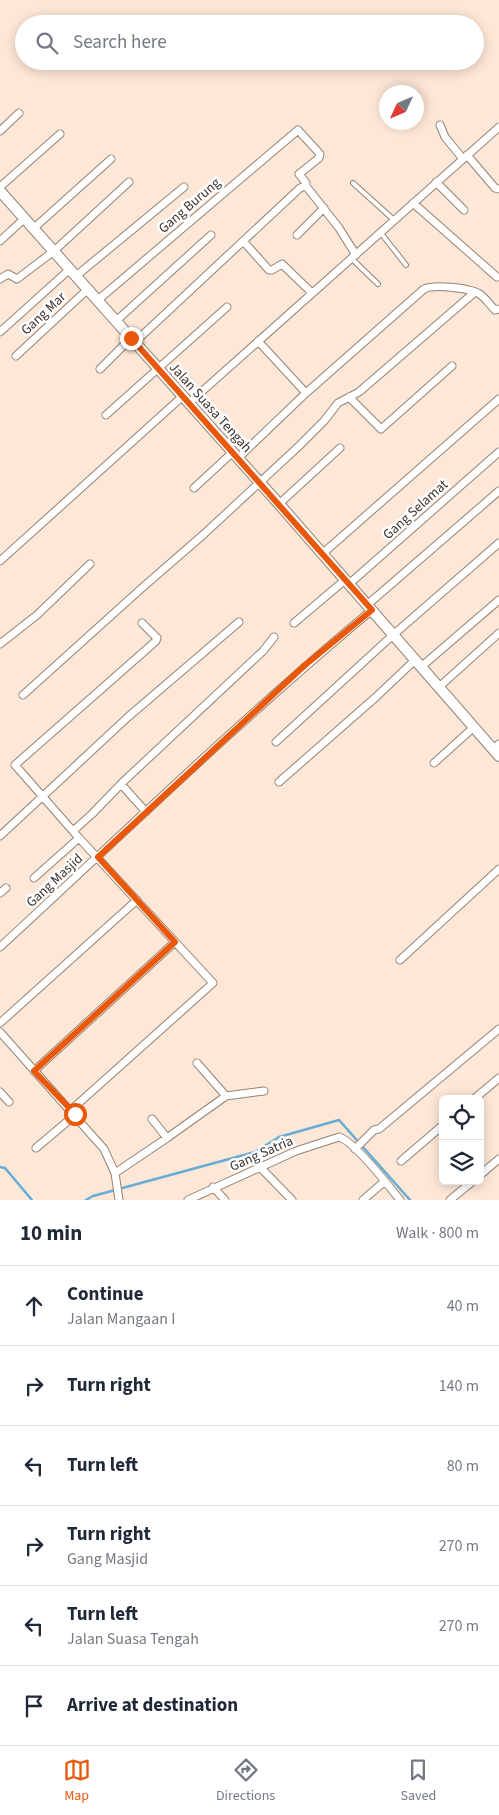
<!DOCTYPE html>
<html lang="en">
<head>
<meta charset="utf-8">
<style>
	:root { --surface:#fff; --page:#f6f6f7; --text:#1f2937; --muted:#747a83; --line:#e0e1e3; --accent:#ea580c }
	body { margin:0; font-family:"Source Sans 3",sans-serif; background:var(--page); color:var(--text) }
	.controls { position:absolute; right:15px; bottom:15px; display:grid; overflow:hidden; border-radius:8px; box-shadow:0 2px 12px #0003 }
	.controls button { width:45px; height:45px; display:grid; place-items:center; padding:0; border:0; border-bottom:1px solid var(--line); background:var(--surface); color:var(--text); font:25px sans-serif }
	.compass { position:absolute; left:379px; top:85px; width:45px; height:45px; border-radius:50%; background:var(--surface); box-shadow:0 2px 12px #0003; rotate:226deg }
	.stop { position:absolute; width:15px; height:15px; margin:-11px; border:4px solid #ea580c; border-radius:50%; background:#fff }
	.stop.end { background:#ea580c; border-color:#fff; box-shadow:0 1px 5px #0008 }
	.list { margin:0; padding:0; list-style:none }
	h2 { display:flex; justify-content:space-between; align-items:center; height:65px; margin:0; padding:0 20px; font-size:21px }
	h2 small { font-size:16px; font-weight:400; color:var(--muted) }
	.list li { display:grid; grid-template-columns:32px 1fr auto; gap:15px; align-items:center; box-sizing:border-box; height:80px; padding:0 20px; border-top:1px solid var(--line) }
	.list b { display:block; font-size:19px; white-space:nowrap }
	.list p { margin:0; font-size:16px; white-space:nowrap; color:var(--muted) }
	.list em { font-size:16px; font-style:normal; color:var(--muted) }
	.icon { flex:none; width:28px; height:28px; fill:none; stroke:currentColor; stroke-width:2; stroke-linecap:round; stroke-linejoin:round }
	.map { position:relative; flex:none; width:499px; height:1200px; overflow:hidden }
	.search { position:absolute; background:var(--surface); box-shadow:0 2px 12px #0003; left:15px; right:15px; top:15px; height:55px; display:flex; align-items:center; gap:12px; box-sizing:border-box; padding:0 18px; border-radius:28px; color:var(--muted); font-size:19px }
	.sheet { height:545px; background:var(--surface) }
	nav { display:flex; justify-content:space-around; align-items:center; box-sizing:border-box; height:70px; border-top:1px solid var(--line); background:var(--surface); font-size:14px; color:var(--muted) }
	nav a { display:grid; justify-items:center; gap:2px }
	nav .on { color:var(--accent) }
	.map>svg:first-child { display:block }
	.lines { fill:none; stroke-linecap:round; stroke-linejoin:round }
	.stream { stroke:#67acd6; stroke-width:2.5 }
	.lane-casing { stroke:#958273; stroke-width:6 }
	.street-casing { stroke:#958273; stroke-width:9 }
	.secondary-casing { stroke:#958273; stroke-width:12 }
	.lane { stroke:#fff; stroke-width:4 }
	.street { stroke:#fff; stroke-width:7 }
	.secondary { stroke:#fff; stroke-width:10 }
	.route { stroke:#ea580c; stroke-width:6 }
	.labels { text-anchor:middle; stroke-width:5; stroke-linejoin:round; paint-order:stroke }
	.street-label { font-size:14px; fill:#3b332d; stroke:#fff }
</style>
</head>
<body>
<div class="map">
<svg width="499" height="1200" viewBox="0 0 499 1200">
	<rect width="100%" height="100%" fill="#fde7d6"/>
	<g class="lines">
		<path class="stream" d="M 0,1167 L 5,1168 L 32,1200
			M 86,1200 L 93,1196 L 255,1152 L 279,1137 L 339,1120 L 410,1200"/>
		<g class="lane-casing">
			<path id="lane" d="M 353,183 L 394,220
				M 380,232 L 406,265
				M 352,259 L 378,284"/>
		</g>
		<g class="street-casing">
			<path id="street" d="M 440,125 L 445,137 L 463,159
				M 0,131 L 19,113
				M 467,155 L 495,188 L 499,189
				M 436,182 L 464,210
				M 0,187 L 60,134
				M 413,203 L 497,277
				M 34,228 L 111,159
				M 297,235 L 324,208
				M 0,241 L 25,218
				M 243,241 L 269,270 L 272,270 L 282,264 L 312,293
				M 76,276 L 184,187
				M 0,279 L 8,274 L 17,279 L 54,251 L 129,182
				M 98,300 L 298,130 L 320,154 L 319,158 L 299,174 L 306,183 L 306,186 L 339,228 L 356,255
				M 116,321 L 211,235
				M 0,332 L 70,269
				M 258,341 L 306,393
				M 135,342 L 300,188 L 306,186
				M 16,356 L 88,289
				M 100,369 L 131,338
				M 349,397 L 381,429 L 452,366
				M 189,403 L 499,127
				M 106,415 L 227,307
				M 238,458 L 306,393 L 424,289 C 434,284 468,288 478,293 C 485,297 489,304 495,310 L 499,309
				M 194,488 L 233,452
				M 279,504 L 340,448
				M 322,554 L 499,399
				M 0,561 L 183,396
				M 349,584 L 499,452
				M 367,605 L 499,491
				M 294,623 L 345,580
				M 0,644 L 37,615 L 90,564
				M 421,667 L 499,600
				M 439,687 L 499,633
				M 23,695 L 143,587 L 204,534 L 299,446 L 324,421 L 338,403 L 359,392 L 475,292
				M 276,742 L 393,635 L 499,543
				M 493,749 L 499,744
				M 434,763 L 474,727
				M 279,782 L 376,697 L 415,660
				M 121,784 L 146,812
				M 73,831 L 92,814 L 124,781 L 263,651 L 274,637
				M 0,836 L 128,717 L 239,622
				M 34,878 L 79,838
				M 0,893 L 6,888
				M 0,947 C 123,834 243,717 372,610
				M 400,960 L 499,869
				M 0,1023 L 137,900
				M 0,1032 L 104,1149 L 115,1173 L 119,1200
				M 197,1063 L 226,1096
				M 34,1071 L 175,942
				M 0,1092 L 9,1102
				M 474,1099 L 499,1078
				M 71,1110 L 213,983 L 79,838 L 15,765 L 156,641 L 157,638 L 142,623
				M 152,1119 L 167,1138
				M 36,1148 L 75,1115
				M 355,1149 L 374,1130 L 379,1129 L 499,1029
				M 401,1161 L 443,1125
				M 260,1167 L 292,1200
				M 115,1173 L 167,1138 L 226,1096 L 264,1091
				M 480,1175 L 499,1159
				M 213,1187 L 225,1200
				M 188,1200 L 296,1151 L 339,1137 C 354,1141 389,1186 400,1200
				M 363,1200 L 385,1181
				M 450,1200 L 473,1181"/>
		</g>
		<g class="secondary-casing">
			<path id="secondary" d="M 0,191 L 279,504 L 499,756"/>
		</g>
		<use href="#lane" class="lane"/>
		<use href="#street" class="street"/>
		<use href="#secondary" class="secondary"/>
	</g>
	<g class="lines">
		<path class="route" d="M 75,1114 L 34,1071 L 175,942 L 98,857 L 304,666 L 372,610 L 131,338"/>
	</g>
	<g class="labels">
		<g class="street-label">
			<text transform="translate(189 205) rotate(-41)" y="5">Gang Burung</text>
			<text transform="translate(43 313) rotate(-43)" y="5">Gang Mar</text>
			<text transform="translate(211 407) rotate(48)" y="5">Jalan Suasa Tengah</text>
			<text transform="translate(415 509) rotate(-42)" y="5">Gang Selamat</text>
			<text transform="translate(54 880) rotate(-43)" y="5">Gang Masjid</text>
			<text transform="translate(261 1153) rotate(-24)" y="5">Gang Satria</text>
		</g>
	</g>
</svg>
<div class="controls">
<button><svg class="icon" aria-label="locate" viewBox="0 0 24 24"><circle cx="12" cy="12" r="6"/><path d="M12 2v4M12 18v4M2 12h4M18 12h4"/></svg></button>
<button><svg class="icon" aria-label="layers" viewBox="0 0 24 24"><path d="M12 4l9 5-9 5-9-5zM3 14l9 5 9-5"/></svg></button>
</div>
<svg class="compass" viewBox="-18 -18 36 36"><path d="M0-13l5 13h-10z" fill="#e53935"/><path d="M0 13l5-13h-10z" fill="#747a83"/></svg>
<div class="stop" style="left:75px;top:1114px"></div>
<div class="stop end" style="left:131px;top:338px"></div>
<div class="search"><svg class="icon" aria-label="search" viewBox="0 0 24 24"><circle cx="10" cy="10" r="6"/><path d="M15 15l6 6"/></svg>Search here</div>
</div>
<section class="sheet">
<h2>10 min<small>Walk · 800 m</small></h2>
<ul class="list">
<li><svg class="icon" aria-label="ahead" viewBox="0 0 24 24"><path d="M12 20V5M6 11l6-6 6 6"/></svg><div><b>Continue</b><p>Jalan Mangaan I</p></div><em>40 m</em></li>
<li><svg class="icon" aria-label="right" viewBox="0 0 24 24"><path d="M7 20v-9h11M14 6l5 5-5 5"/></svg><div><b>Turn right</b></div><em>140 m</em></li>
<li><svg class="icon" aria-label="left" viewBox="0 0 24 24"><path d="M17 20v-9H6M10 6l-5 5 5 5"/></svg><div><b>Turn left</b></div><em>80 m</em></li>
<li><svg class="icon" aria-label="right" viewBox="0 0 24 24"><path d="M7 20v-9h11M14 6l5 5-5 5"/></svg><div><b>Turn right</b><p>Gang Masjid</p></div><em>270 m</em></li>
<li><svg class="icon" aria-label="left" viewBox="0 0 24 24"><path d="M17 20v-9H6M10 6l-5 5 5 5"/></svg><div><b>Turn left</b><p>Jalan Suasa Tengah</p></div><em>270 m</em></li>
<li><svg class="icon" aria-label="arrive" viewBox="0 0 24 24"><path d="M6 21V4h12l-3 4 3 4H6"/></svg><div><b>Arrive at destination</b></div></li>
</ul>
</section>
<nav>
<a class="on"><svg class="icon" aria-label="map" viewBox="0 0 24 24"><path d="M3 6l6-2 6 2 6-2v14l-6 2-6-2-6 2zM9 4v14M15 6v14"/></svg>Map</a>
<a><svg class="icon" aria-label="directions" viewBox="0 0 24 24"><path d="M12 3l9 9-9 9-9-9zM9 14v-3h6M13 9l2 2-2 2"/></svg>Directions</a>
<a><svg class="icon" aria-label="saved" viewBox="0 0 24 24"><path d="M7 4h10v16l-5-4-5 4z"/></svg>Saved</a>
</nav>
</body>
</html>
